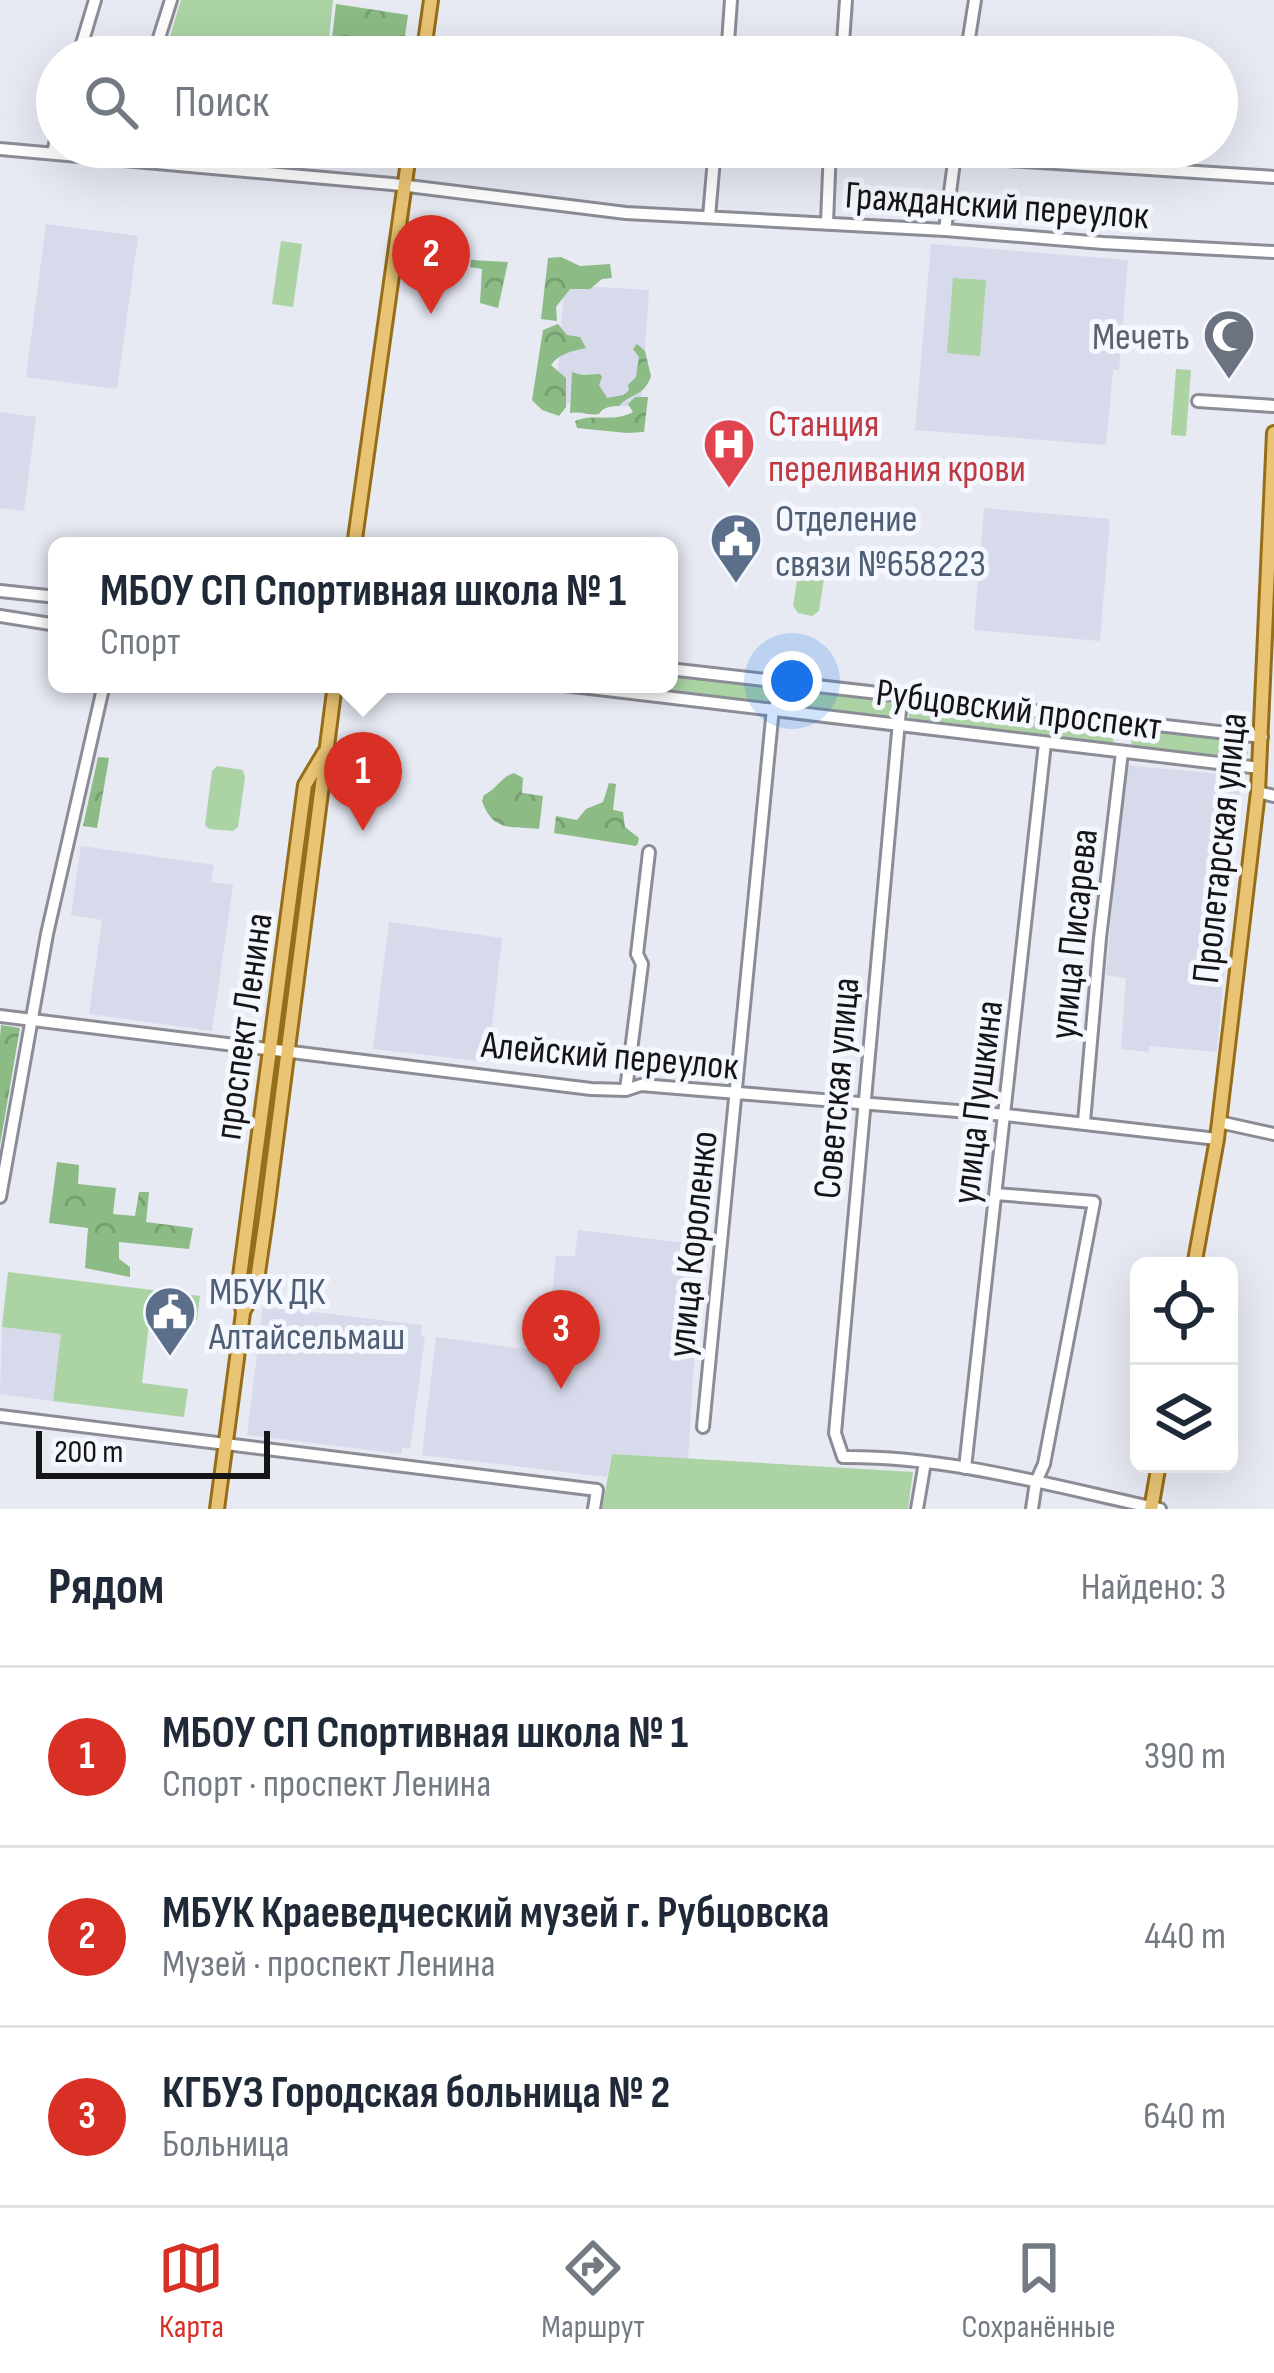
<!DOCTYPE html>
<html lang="ru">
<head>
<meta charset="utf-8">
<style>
	:root { --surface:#fff; --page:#f2f2f3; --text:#1f2937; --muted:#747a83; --line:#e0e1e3; --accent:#d93025 }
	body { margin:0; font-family:"Sofia Sans Condensed",sans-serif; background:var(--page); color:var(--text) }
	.controls { position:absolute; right:36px; bottom:36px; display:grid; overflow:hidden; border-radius:18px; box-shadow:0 12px 48px #0002 }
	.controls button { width:108px; height:108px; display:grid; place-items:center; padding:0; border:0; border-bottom:3px solid var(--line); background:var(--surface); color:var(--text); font:60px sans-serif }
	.scale { position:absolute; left:36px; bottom:30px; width:234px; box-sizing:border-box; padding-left:12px; border:6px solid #151518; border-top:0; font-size:33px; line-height:42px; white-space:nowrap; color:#151518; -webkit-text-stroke:9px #f5f7fe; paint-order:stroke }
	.you { position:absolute; left:792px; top:681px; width:42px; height:42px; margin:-30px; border:9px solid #fff; border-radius:50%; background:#1a73e8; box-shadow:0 0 0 18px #1a73e833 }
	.badge { display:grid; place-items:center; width:78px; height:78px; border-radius:50%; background:var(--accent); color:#fff; font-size:39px; font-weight:700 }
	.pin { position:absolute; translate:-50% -99px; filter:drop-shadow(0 3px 6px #0008) }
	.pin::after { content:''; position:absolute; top:63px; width:42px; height:36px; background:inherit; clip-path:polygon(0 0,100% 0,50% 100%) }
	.popup { position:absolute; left:48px; top:537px; width:630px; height:156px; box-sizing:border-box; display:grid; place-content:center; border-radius:18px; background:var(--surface); filter:drop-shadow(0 3px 9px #0005); font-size:39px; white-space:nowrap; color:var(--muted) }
	.popup b { font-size:45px; color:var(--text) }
	.popup::after { content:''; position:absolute; left:50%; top:100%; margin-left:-24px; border:24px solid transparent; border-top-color:var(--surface) }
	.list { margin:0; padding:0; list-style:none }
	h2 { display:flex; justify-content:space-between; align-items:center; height:156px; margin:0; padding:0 48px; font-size:51px }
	h2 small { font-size:39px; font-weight:400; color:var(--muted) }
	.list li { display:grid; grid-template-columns:78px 1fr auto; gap:36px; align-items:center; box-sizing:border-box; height:180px; padding:0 48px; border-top:3px solid var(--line) }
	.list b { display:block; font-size:45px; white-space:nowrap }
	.list p { margin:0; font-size:39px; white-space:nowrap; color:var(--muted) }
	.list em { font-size:39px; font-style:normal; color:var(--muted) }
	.icon { flex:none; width:66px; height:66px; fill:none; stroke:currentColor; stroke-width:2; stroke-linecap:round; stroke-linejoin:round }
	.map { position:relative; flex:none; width:1274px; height:1509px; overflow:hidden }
	.search { position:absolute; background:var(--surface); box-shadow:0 12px 48px #0002; left:36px; right:36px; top:36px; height:132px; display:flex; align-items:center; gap:30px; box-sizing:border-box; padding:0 42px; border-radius:66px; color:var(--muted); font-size:45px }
	.sheet { height:696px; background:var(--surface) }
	nav { display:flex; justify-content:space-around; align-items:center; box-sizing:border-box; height:168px; border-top:3px solid var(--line); background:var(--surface); font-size:33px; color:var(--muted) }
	nav a { display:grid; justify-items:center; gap:6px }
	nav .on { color:var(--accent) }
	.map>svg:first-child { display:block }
	.built { fill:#d7daea }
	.green { fill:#abd3a4 }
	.forest { fill:url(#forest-crowns) }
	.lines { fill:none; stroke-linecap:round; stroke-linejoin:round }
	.minor-casing { stroke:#8b8c95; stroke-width:16 }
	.major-casing { stroke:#966d19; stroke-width:18 }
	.minor { stroke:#fff; stroke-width:10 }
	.major { stroke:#e9c475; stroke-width:12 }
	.labels { text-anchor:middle; stroke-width:10; stroke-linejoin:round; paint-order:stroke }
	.street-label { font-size:39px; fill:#151518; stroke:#f5f7fe }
	.worship-label { font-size:39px; fill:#5b616d; stroke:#f5f7fe; text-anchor:end }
	.health-label { font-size:39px; fill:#be3a42; stroke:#f5f7fe; text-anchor:start }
	.service-label { font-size:39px; fill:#4e5e75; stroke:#f5f7fe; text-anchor:start }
</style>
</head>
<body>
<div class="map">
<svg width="1274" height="1509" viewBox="0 0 1274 1509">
	<defs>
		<pattern id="forest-crowns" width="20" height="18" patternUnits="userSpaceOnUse" patternTransform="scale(3)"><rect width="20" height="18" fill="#8cbb85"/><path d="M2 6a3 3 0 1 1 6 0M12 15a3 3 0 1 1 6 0" fill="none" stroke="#78a072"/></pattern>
	</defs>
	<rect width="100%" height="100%" fill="#e7e9f3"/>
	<path class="built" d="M 318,147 L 389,147 L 386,165 L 317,158 Z
		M 46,224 L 138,236 L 117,389 L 26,377 Z
		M 931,244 L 1128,260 L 1119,370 L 1113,370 L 1106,445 L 915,430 Z
		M 564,285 L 649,290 L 641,407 L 556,402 Z
		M 0,412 L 36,417 L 24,511 L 0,508 Z
		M 984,508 L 1110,519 L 1100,641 L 974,630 Z
		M 1125,765 L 1241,776 L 1217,1052 L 1150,1046 L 1148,1052 L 1121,1049 L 1126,978 L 1106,975 Z
		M 81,846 L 214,865 L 211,882 L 233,885 L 212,1031 L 89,1014 L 102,920 L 71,915 Z
		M 389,922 L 502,938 L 488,1062 L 373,1049 Z
		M 578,1230 L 701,1245 L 688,1459 L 612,1454 L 607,1477 L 422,1455 L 436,1337 L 554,1353 L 561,1307 L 551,1303 L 556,1256 L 575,1256 Z
		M 263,1306 L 422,1325 L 421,1336 L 425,1337 L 410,1449 L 402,1448 L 401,1454 L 247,1435 Z
		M 2,1327 L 62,1334 L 53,1401 L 0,1394 Z"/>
	<path class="green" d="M 181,0 L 333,0 L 327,57 L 164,57 Z
		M 281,241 L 302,244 L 293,307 L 272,304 Z
		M 953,278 L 986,280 L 980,356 L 947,353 Z
		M 1176,369 L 1191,370 L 1186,436 L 1171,435 Z
		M 809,558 L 822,560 L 826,566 L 819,611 L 812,616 L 798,613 L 793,606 L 800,562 Z
		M 669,672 L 894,697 L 892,716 L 601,684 L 669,684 Z
		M 912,701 L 1115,725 L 1113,743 L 909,718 L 908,705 Z
		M 1144,727 L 1246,740 L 1248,753 L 1242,759 L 1132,746 L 1131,740 L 1144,741 Z
		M 217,766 L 243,770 L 245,777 L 238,827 L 233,831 L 209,829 L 205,825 L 212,771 Z
		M 315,777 L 318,777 L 288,1034 L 278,1033 L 312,781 Z
		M 272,1054 L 284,1055 L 250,1291 L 244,1290 L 242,1284 Z
		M 8,1272 L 200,1296 L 197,1320 L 150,1316 L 142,1383 L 188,1389 L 184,1417 L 53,1401 L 61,1334 L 2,1327 Z
		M 612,1454 L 913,1472 L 908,1509 L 602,1509 Z"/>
	<path class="forest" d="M 336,4 L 408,15 L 402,57 L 392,57 L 390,48 L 384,45 L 366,44 L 358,57 L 330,57 Z
		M 561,257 L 580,266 L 610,264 L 612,278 L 602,279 L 590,289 L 570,289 L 556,307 L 557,321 L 541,319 L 548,258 Z
		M 471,260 L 508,262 L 498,308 L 480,303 L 482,269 L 470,267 Z
		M 558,324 L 567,335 L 580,337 L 586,348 C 573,351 559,353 551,365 L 566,378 L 566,407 L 559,416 L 542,410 L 532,400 L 543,330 Z
		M 637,344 L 645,351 L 651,376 C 644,397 632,392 619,406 C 611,406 603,407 599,414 C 591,416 582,411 570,413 L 572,372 L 582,375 L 600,374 L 602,377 L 599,385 L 607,398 L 624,395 L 629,390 L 628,385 L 636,377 L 639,357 L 633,349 Z
		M 635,397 L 648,397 L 644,432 L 627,433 L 577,428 L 575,421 C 594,413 612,423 633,412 L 628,404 Z
		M 98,757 L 109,758 L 97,828 L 83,826 Z
		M 514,773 L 523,778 L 522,793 L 543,796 L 539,829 C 510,826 493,832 482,801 L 484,795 C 497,789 501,777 514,773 Z
		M 609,783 L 616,784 L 613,810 L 623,812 L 625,827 L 639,838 L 638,843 L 636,846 L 554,833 L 556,816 L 577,820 L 586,809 L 603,802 Z
		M 1,1025 L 20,1028 L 0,1145 L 0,1037 Z
		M 57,1162 L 79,1165 L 78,1184 L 116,1188 L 113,1214 L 135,1216 L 139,1192 L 149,1192 L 146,1222 L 193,1228 L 189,1249 L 119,1242 L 119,1259 L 130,1267 L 130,1277 L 85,1268 L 88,1228 L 49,1223 Z"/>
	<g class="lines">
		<g class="minor-casing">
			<path id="minor" d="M 78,57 L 95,0
				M 153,57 L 171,0
				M 727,57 L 731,0
				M 842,57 L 846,0
				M 966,57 L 975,0
				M 802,147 L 1274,177
				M 0,149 L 392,184 L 626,213 L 945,230 L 1103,243 L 1274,252
				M 53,153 L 57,135
				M 709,217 L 715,147
				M 827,223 L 830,147
				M 945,230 L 956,147
				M 1198,401 L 1274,406
				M 0,591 L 57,597
				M 0,616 L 57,625
				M 669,669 L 1262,737
				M 556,684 L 1260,768
				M 904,695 L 900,710 L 835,1433 L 843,1457 C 950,1456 1056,1487 1160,1509
				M 1258,792 L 1274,796
				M 0,1016 L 591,1089 L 626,1090 L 641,1085 L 1006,1115 L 1217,1139
				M 626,1090 L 642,964 L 637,954 L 649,852
				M 1084,1122 L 1100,938 L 1122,752
				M 1219,1122 L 1274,1134
				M 996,1194 L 1094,1202 L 1044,1464 L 1036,1482 L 1032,1509
				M 0,1197 L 47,934 L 104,684
				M 0,1416 L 597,1490 L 594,1509
				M 703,1427 L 773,708
				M 965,1468 L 1045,743
				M 917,1509 L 925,1462"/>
		</g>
		<g class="major-casing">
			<path id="major" d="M 423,57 L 431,0
				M 354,546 L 410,147
				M 1194,1266 L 1217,1139 L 1258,792 L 1274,433
				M 243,1312 L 256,1287 L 267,1211 L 335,684
				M 217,1509 L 243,1313 L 239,1284 L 305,785 L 324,753
				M 1151,1509 L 1159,1464"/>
		</g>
		<use href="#minor" class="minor"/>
		<use href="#major" class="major"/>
	</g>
	<defs>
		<g id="mosque-pin" transform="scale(2.7)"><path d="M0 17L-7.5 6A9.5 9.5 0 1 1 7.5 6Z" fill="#6b7280" stroke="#f5f7fe"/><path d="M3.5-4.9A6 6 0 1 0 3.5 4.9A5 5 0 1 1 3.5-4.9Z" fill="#fff"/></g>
		<g id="hospital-pin" transform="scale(2.7)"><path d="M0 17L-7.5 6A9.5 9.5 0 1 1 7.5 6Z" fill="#e0444e" stroke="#f5f7fe"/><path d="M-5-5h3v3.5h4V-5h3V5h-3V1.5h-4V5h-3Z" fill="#fff"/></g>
		<g id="civic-pin" transform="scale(2.7)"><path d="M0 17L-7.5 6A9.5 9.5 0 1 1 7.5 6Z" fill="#5c6f8a" stroke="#f5f7fe"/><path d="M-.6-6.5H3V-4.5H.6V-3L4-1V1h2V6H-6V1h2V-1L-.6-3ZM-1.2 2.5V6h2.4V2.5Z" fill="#fff"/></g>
	</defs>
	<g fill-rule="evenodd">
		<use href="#mosque-pin" x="1229" y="335"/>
		<use href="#hospital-pin" x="729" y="444"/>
		<use href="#civic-pin" x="736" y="539"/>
		<use href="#civic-pin" x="170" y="1312"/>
	</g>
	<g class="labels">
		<g class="street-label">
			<text transform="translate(997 204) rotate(4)" y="14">Гражданский переулок</text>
			<text transform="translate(1019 708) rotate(7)" y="14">Рубцовский проспект</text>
			<text transform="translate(1218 848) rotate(-84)" y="14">Пролетарская улица</text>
			<text transform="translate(1072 934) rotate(-84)" y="14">улица Писарева</text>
			<text transform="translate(242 1026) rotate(-82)" y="14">проспект Ленина</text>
			<text transform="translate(610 1054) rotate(5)" y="14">Алейский переулок</text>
			<text transform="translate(835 1088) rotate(-85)" y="14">Советская улица</text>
			<text transform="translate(976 1102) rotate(-83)" y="14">улица Пушкина</text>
			<text transform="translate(691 1244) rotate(-84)" y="14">улица Короленко</text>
		</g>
		<g class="worship-label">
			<text x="1190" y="349">Мечеть</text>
		</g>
		<g class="health-label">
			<text x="768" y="436">Станция<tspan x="768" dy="45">переливания крови</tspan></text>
		</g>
		<g class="service-label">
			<text x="775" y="531">Отделение<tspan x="775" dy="45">связи №658223</tspan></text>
			<text x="209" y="1304">МБУК ДК<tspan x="209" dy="45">Алтайсельмаш</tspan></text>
		</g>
	</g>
</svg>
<div class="controls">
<button><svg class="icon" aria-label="locate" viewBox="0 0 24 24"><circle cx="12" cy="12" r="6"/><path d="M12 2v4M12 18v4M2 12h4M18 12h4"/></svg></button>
<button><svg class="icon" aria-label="layers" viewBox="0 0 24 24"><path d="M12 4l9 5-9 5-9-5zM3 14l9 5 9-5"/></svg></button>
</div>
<div class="scale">200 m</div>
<div class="you"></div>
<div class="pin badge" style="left:363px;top:831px">1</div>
<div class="popup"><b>МБОУ СП Спортивная школа № 1</b>Спорт</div>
<div class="pin badge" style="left:431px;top:314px">2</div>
<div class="pin badge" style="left:561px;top:1389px">3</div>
<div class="search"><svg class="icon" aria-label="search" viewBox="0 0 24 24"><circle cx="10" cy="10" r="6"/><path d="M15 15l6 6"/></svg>Поиск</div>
</div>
<section class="sheet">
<h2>Рядом<small>Найдено: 3</small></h2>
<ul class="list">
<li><span class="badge">1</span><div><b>МБОУ СП Спортивная школа № 1</b><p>Спорт · проспект Ленина</p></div><em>390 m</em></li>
<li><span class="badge">2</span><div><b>МБУК Краеведческий музей г. Рубцовска</b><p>Музей · проспект Ленина</p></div><em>440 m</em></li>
<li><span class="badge">3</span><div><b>КГБУЗ Городская больница № 2</b><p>Больница</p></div><em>640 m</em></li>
</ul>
</section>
<nav>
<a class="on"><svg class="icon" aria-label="map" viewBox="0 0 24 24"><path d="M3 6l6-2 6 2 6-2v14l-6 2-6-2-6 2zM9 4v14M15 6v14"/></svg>Карта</a>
<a><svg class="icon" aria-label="directions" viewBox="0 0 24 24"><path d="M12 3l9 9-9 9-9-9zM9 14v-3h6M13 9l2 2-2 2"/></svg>Маршрут</a>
<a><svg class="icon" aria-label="saved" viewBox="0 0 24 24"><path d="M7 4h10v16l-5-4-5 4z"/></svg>Сохранённые</a>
</nav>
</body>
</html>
